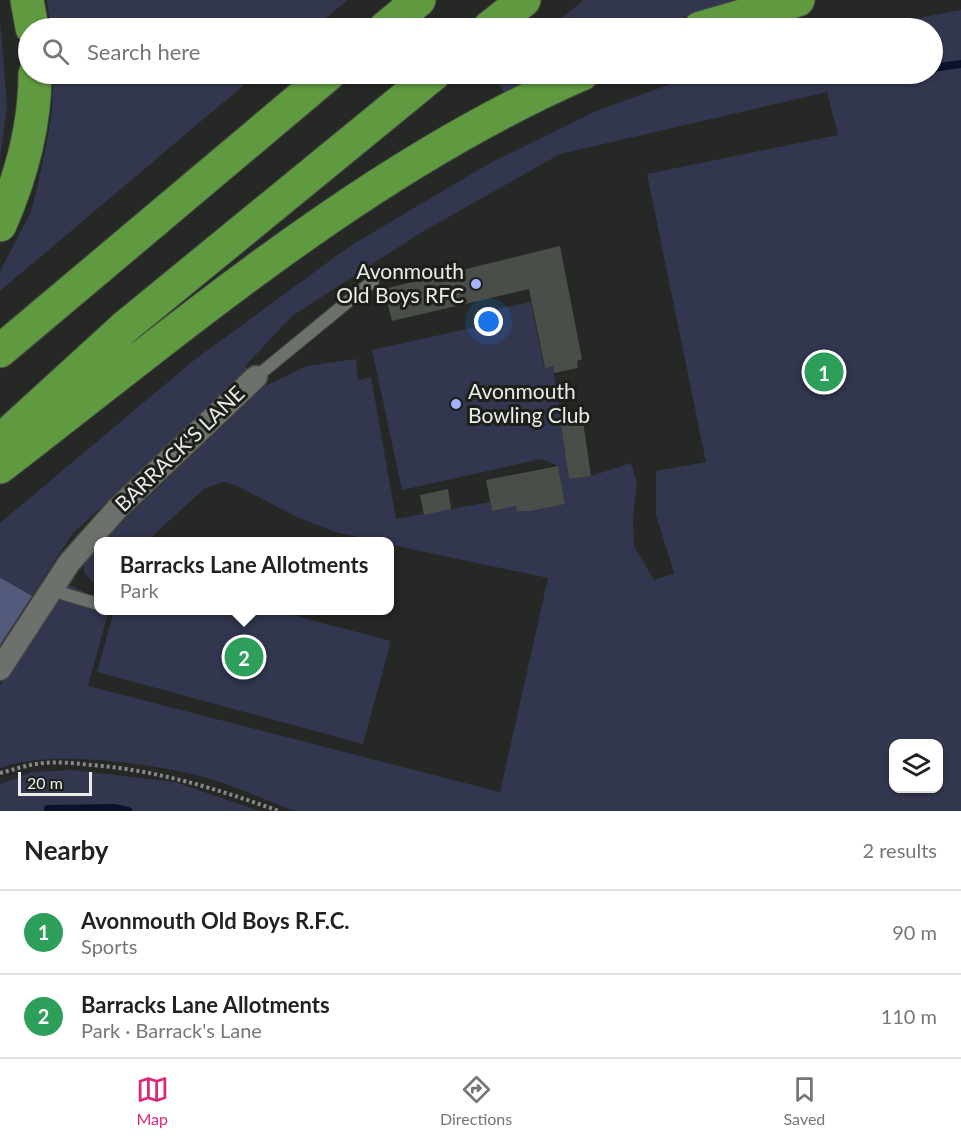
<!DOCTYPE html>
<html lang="en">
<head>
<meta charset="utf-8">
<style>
	:root { --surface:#fff; --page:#f2f2f2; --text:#222; --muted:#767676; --line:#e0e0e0; --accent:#db2777 }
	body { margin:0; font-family:Lato,sans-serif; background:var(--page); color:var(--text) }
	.controls { position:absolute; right:18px; bottom:18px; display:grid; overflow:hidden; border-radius:12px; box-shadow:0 2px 4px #0004 }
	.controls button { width:54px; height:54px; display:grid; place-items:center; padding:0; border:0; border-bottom:2px solid var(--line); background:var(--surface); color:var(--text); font:30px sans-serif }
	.scale { position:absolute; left:18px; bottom:15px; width:74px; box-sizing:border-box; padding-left:6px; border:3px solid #eaece9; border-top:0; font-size:16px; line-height:21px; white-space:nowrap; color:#eaece9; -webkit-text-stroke:4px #1c1f1a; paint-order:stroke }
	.you { position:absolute; left:489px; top:322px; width:21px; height:21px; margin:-15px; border:4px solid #fff; border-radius:50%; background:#1a73e8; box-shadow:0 0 0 9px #1a73e833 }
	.badge { display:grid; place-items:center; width:39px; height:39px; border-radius:50%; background:var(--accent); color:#fff; font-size:20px; font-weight:700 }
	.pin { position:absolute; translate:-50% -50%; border:3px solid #fff; box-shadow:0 2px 6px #0006 }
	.popup { position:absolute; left:94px; top:537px; width:300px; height:78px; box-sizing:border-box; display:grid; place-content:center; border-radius:12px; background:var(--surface); filter:drop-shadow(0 2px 4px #0005); font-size:20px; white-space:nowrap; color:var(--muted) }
	.popup b { font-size:22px; color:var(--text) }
	.popup::after { content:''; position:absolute; left:50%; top:100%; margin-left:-12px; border:12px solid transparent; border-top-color:var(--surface) }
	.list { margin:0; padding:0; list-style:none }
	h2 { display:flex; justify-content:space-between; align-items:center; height:78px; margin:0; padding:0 24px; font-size:26px }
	h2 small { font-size:20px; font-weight:400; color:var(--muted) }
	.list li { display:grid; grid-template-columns:39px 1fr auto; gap:18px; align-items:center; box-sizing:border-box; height:84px; padding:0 24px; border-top:2px solid var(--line) }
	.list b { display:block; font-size:22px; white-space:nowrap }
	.list p { margin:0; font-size:20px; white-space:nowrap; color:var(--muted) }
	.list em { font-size:20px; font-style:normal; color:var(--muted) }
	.icon { flex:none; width:33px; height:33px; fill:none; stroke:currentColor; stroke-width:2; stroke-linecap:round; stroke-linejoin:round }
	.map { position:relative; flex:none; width:961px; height:811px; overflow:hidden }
	.search { position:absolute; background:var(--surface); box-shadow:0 2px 4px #0004; left:18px; right:18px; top:18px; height:66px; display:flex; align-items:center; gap:15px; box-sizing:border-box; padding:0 21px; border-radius:33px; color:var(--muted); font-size:22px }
	.sheet { height:246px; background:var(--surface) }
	nav { display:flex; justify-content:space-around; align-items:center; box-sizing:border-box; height:84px; border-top:2px solid var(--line); background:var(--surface); font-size:16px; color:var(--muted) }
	nav a { display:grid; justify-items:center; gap:3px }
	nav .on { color:var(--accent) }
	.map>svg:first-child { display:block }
	.green { fill:#32374f; fill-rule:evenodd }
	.forest { fill:#535a7b }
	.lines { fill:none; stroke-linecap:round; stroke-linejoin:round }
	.stream { stroke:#0d102b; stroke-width:8 }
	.building { fill:#4a4e49 }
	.service-casing { stroke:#434642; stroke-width:14 }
	.minor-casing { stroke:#434642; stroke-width:25 }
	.motorway-casing { stroke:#434642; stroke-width:35 }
	.path { stroke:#858884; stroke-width:4; stroke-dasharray:3 3; stroke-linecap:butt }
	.service { stroke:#6d716c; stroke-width:12 }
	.minor { stroke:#6d716c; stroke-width:22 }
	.motorway { stroke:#5f9940; stroke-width:33 }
	.poi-dot { fill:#a3b2fd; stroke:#1c1f1a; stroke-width:2 }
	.labels { text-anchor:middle; stroke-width:6; stroke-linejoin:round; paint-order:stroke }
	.poi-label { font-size:21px; fill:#eaece9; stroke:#1c1f1a; text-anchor:end }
	.street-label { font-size:21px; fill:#eaece9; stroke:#1c1f1a }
</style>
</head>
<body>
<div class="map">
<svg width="961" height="811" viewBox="0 0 961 811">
	<rect width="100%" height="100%" fill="#252824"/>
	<path class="green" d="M 47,0 L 348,0 L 313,28 L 51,28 Z
		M 584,0 L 735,0 L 651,28 L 548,28 Z
		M 961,10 L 961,811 L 295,811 C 264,800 232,784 200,776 C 146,763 52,749 0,768 L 0,686 L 64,582 L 98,599 L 98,610 L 107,611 L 108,613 L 88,686 L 500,792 L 548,578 L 392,545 L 389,542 L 376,541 L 335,532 L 299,518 L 235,485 L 224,482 L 205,488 L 147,541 L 102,541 L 265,386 L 307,366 L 356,359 L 358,380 L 371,377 L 396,519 L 490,502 L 492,511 L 516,506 L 517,511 L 565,504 L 558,466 L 541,459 L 402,490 L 372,350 L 480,326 L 478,313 L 531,302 L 544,367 L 553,366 L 569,479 L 591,476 L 631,463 L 637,483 L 633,518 L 634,546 L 654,580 L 674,573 L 656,515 L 656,471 L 706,462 L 647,174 L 838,135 L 827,92 L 560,154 L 422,232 L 292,316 L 245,366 L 250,371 L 72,534 L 32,596 L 0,579 L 0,523 L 193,361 L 350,246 L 490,163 L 596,111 L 698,74 L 932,74 L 932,28 L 866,28 ZM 894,744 L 938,744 L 938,788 L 894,788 Z
		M 0,18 L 7,106 L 0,159 Z
		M 53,74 L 257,74 L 0,291 L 0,271 L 31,212 L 43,162 L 52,112 Z
		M 493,74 L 549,74 L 505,94 Z
		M 98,546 L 98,588 L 84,572 L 84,563 Z
		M 114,611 L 277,611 L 391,641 L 363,744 L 97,672 Z
		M 72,770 L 175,782 L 260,811 L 0,811 L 0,784 L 32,772 Z"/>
	<path class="forest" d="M 1,578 L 32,596 L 0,645 L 0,579 Z"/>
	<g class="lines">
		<path class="stream" d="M 932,68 L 961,64
			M 868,78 L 898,74
			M 48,809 L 114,808 L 128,811"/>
	</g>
	<path class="building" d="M 560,246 L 582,359 L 577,361 L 578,368 L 554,373 L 553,366 L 545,368 L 529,289 L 392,321 L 384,289 Z
		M 583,421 L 591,476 L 569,479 L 561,424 Z
		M 558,466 L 565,504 L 530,511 L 517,511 L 516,506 L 492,511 L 486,480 Z
		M 448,489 L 451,509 L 424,515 L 420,495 Z"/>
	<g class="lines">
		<g class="service-casing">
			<path id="service" d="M 256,377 L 373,281
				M 51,590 L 98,604"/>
		</g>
		<g class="minor-casing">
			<path id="minor" d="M 0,669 L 69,563 L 117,509 L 256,377"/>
		</g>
		<g class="motorway-casing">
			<path id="motorway" d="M 27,0 L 32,28
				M 385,28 L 419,0
				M 489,28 L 524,0
				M 700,28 L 798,0
				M 0,225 C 21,177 35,127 35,74
				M 0,351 L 329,74
				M 0,441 L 126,326 L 434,74
				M 0,467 C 185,325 367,168 582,74"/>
		</g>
		<path class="path" d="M 0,773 C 12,770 24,766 36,764 C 54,761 73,763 91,765 C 157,770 217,789 279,811"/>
		<use href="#service" class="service"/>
		<use href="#minor" class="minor"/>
		<use href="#motorway" class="motorway"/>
	</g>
	<g class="poi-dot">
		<circle cx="476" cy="284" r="6"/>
		<circle cx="456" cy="404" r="6"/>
	</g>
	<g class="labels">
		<g class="poi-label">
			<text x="464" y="279">Avonmouth<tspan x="464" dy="24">Old Boys RFC</tspan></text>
			<text x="468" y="399" text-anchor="start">Avonmouth<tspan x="468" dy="24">Bowling Club</tspan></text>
		</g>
		<g class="street-label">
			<text transform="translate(180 449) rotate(-44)" y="7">BARRACK'S LANE</text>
		</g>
	</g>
</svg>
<div class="controls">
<button><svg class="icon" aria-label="layers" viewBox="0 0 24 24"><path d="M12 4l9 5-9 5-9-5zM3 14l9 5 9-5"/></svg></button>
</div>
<div class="scale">20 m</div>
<div class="you"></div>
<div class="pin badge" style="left:824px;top:372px;background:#2e9e5b">1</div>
<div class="pin badge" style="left:244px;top:657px;background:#2e9e5b">2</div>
<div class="popup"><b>Barracks Lane Allotments</b>Park</div>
<div class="search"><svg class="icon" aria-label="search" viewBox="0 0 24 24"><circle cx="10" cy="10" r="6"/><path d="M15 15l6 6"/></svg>Search here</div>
</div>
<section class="sheet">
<h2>Nearby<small>2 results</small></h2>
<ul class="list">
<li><span class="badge" style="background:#2e9e5b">1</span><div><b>Avonmouth Old Boys R.F.C.</b><p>Sports</p></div><em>90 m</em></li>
<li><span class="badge" style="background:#2e9e5b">2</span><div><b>Barracks Lane Allotments</b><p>Park · Barrack's Lane</p></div><em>110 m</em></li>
</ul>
</section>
<nav>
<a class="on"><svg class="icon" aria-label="map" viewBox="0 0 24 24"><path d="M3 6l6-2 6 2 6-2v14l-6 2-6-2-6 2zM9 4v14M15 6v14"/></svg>Map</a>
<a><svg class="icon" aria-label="directions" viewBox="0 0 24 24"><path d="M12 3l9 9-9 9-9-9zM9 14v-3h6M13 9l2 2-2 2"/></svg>Directions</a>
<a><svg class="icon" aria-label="saved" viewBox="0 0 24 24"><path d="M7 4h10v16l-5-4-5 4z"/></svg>Saved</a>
</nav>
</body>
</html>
